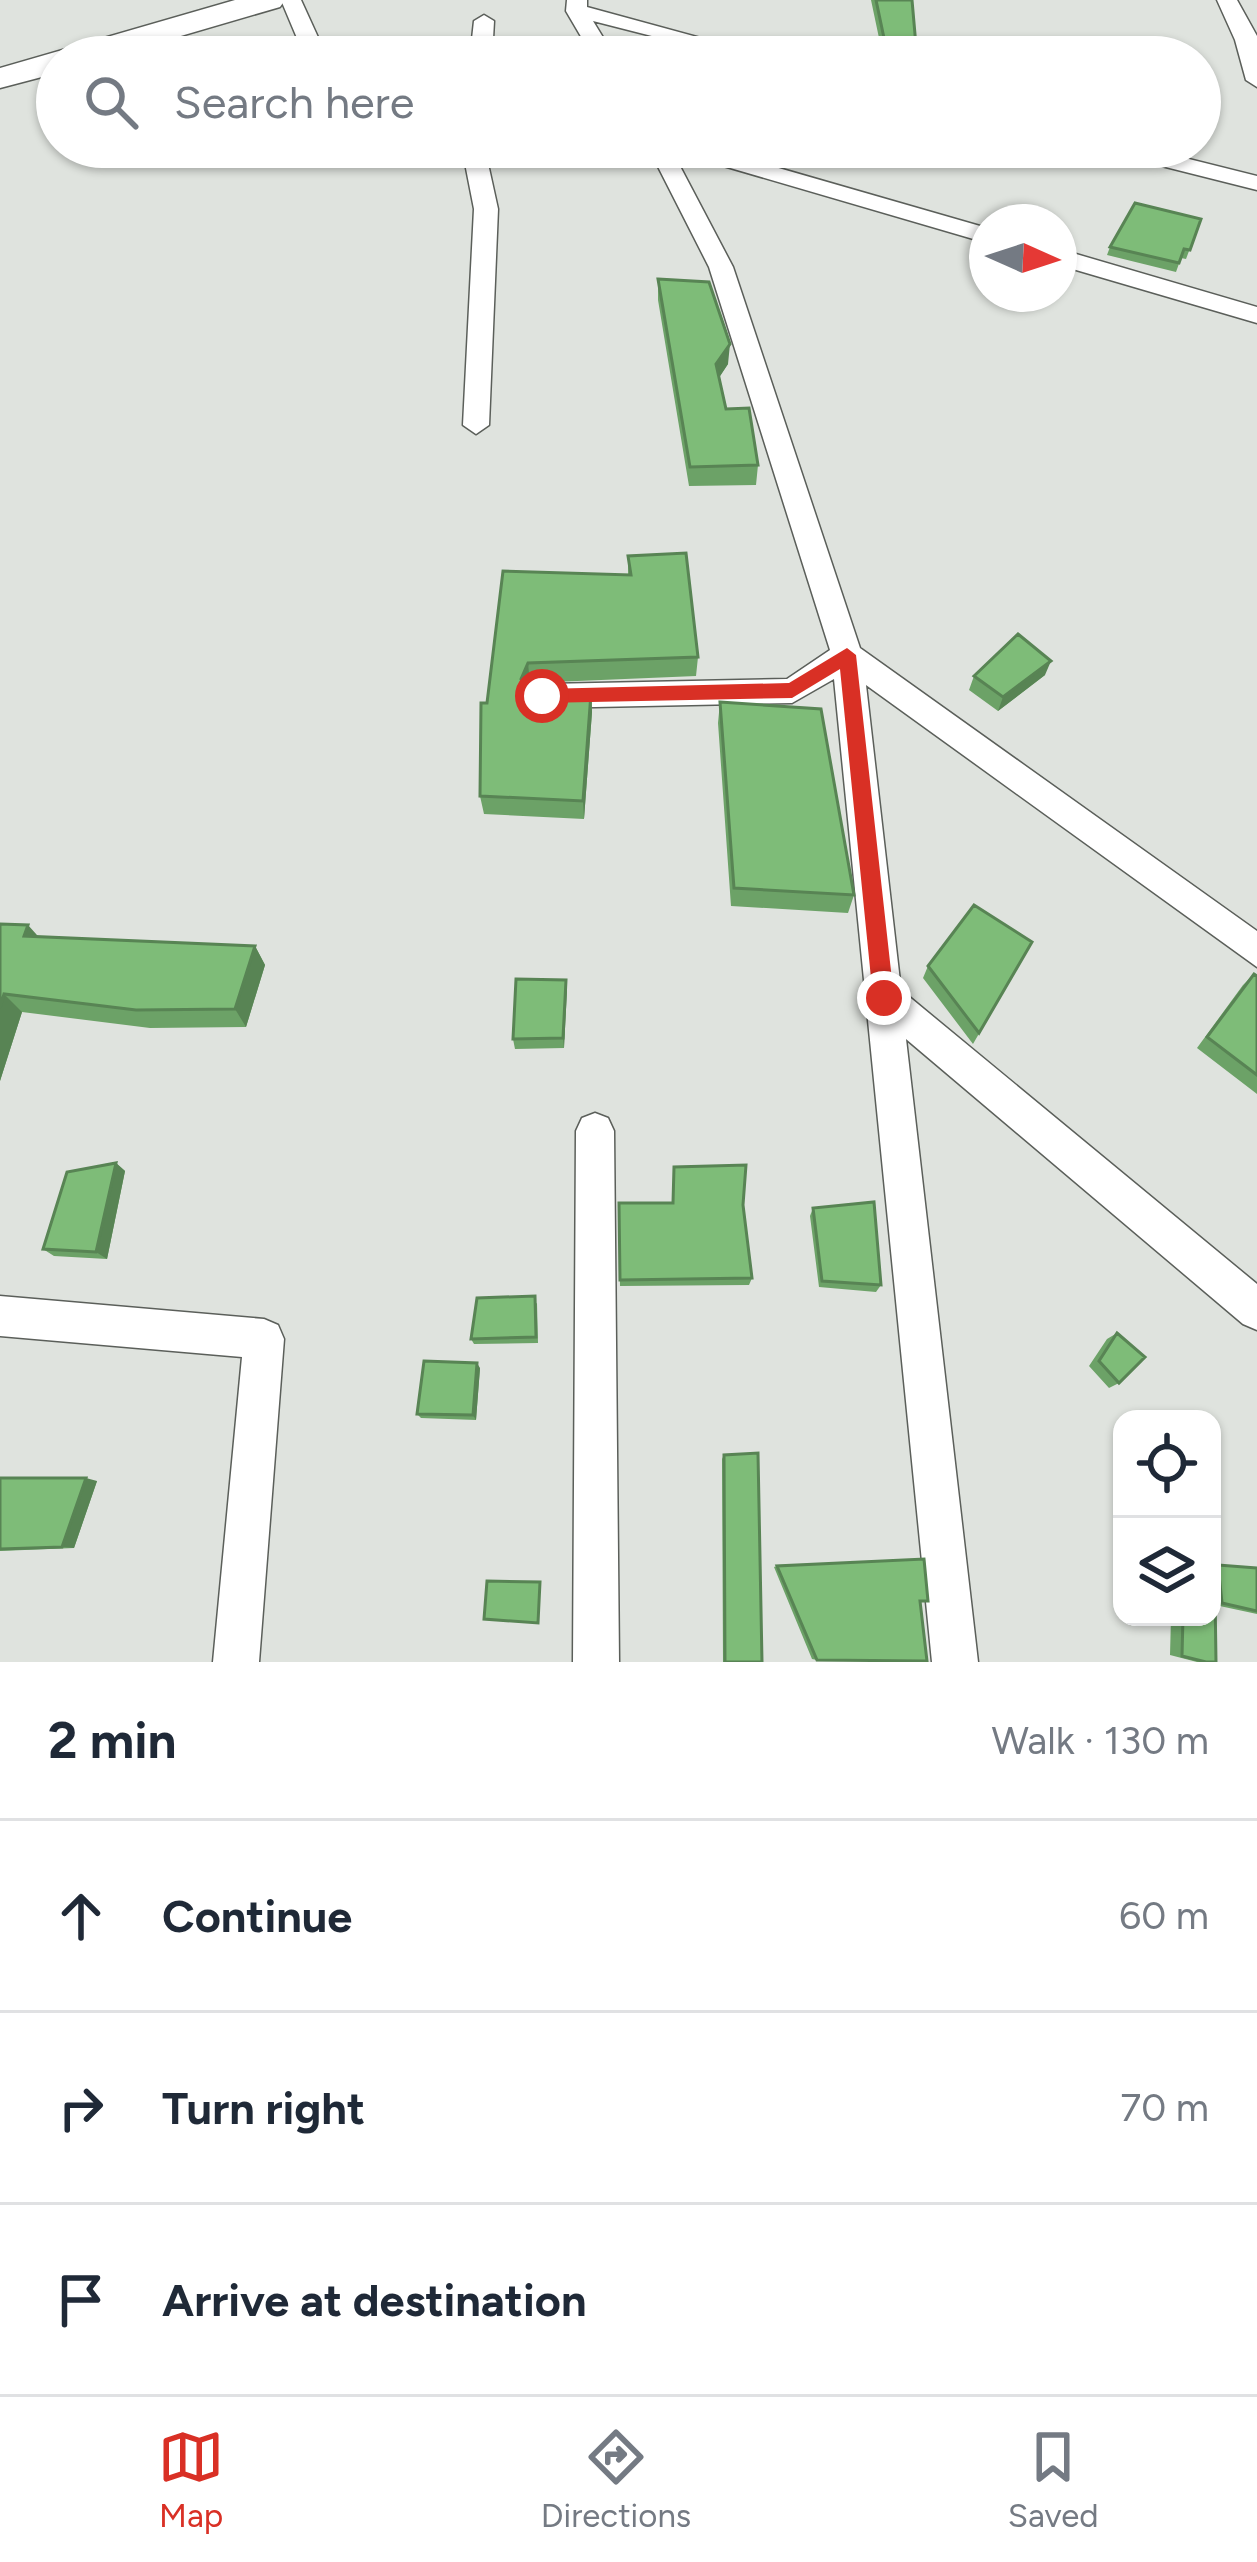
<!DOCTYPE html>
<html lang="en">
<head>
<meta charset="utf-8">
<style>
	:root { --surface:#fff; --page:#f6f6f7; --text:#1f2937; --muted:#747a83; --line:#e0e1e3; --accent:#d93025 }
	body { margin:0; font-family:Figtree,sans-serif; background:var(--page); color:var(--text) }
	.controls { position:absolute; right:36px; bottom:36px; display:grid; overflow:hidden; border-radius:24px; box-shadow:0 3px 9px #0004 }
	.controls button { width:108px; height:108px; display:grid; place-items:center; padding:0; border:0; border-bottom:3px solid var(--line); background:var(--surface); color:var(--text); font:60px sans-serif }
	.compass { position:absolute; left:969px; top:204px; width:108px; height:108px; border-radius:50%; background:var(--surface); box-shadow:0 3px 9px #0004; rotate:93deg }
	.stop { position:absolute; width:36px; height:36px; margin:-27px; border:9px solid #d93025; border-radius:50%; background:#fff }
	.stop.end { background:#d93025; border-color:#fff; box-shadow:0 3px 12px #0008 }
	.list { margin:0; padding:0; list-style:none }
	h2 { display:flex; justify-content:space-between; align-items:center; height:156px; margin:0; padding:0 48px; font-size:51px }
	h2 small { font-size:39px; font-weight:400; color:var(--muted) }
	.list li { display:grid; grid-template-columns:78px 1fr auto; gap:36px; align-items:center; box-sizing:border-box; height:192px; padding:0 48px; border-top:3px solid var(--line) }
	.list b { display:block; font-size:45px; white-space:nowrap }
	.list em { font-size:39px; font-style:normal; color:var(--muted) }
	.icon { flex:none; width:66px; height:66px; fill:none; stroke:currentColor; stroke-width:2; stroke-linecap:round; stroke-linejoin:round }
	.map { position:relative; flex:none; width:1257px; height:1662px; overflow:hidden }
	.search { position:absolute; background:var(--surface); box-shadow:0 3px 9px #0004; left:36px; right:36px; top:36px; height:132px; display:flex; align-items:center; gap:30px; box-sizing:border-box; padding:0 42px; border-radius:66px; color:var(--muted); font-size:45px }
	.sheet { height:732px; background:var(--surface) }
	nav { display:flex; justify-content:space-around; align-items:center; box-sizing:border-box; height:168px; border-top:3px solid var(--line); background:var(--surface); font-size:33px; color:var(--muted) }
	nav a { display:grid; justify-items:center; gap:6px }
	nav .on { color:var(--accent) }
	.map>svg:first-child { display:block }
	.lines { fill:none; stroke-linecap:round; stroke-linejoin:round }
	.street-casing { stroke:#5b5f5a; stroke-width:3 }
	.primary-casing { stroke:#5b5f5a; stroke-width:3 }
	.street { fill:#fff; fill-rule:evenodd }
	.primary { fill:#fff; fill-rule:evenodd }
	.wall { fill:#6ca267 }
	.shaded-wall { fill:#588454 }
	.building { fill:#7ebc78; stroke:#588454; stroke-width:3 }
	.route { fill:#d93025 }
</style>
</head>
<body>
<div class="map">
<svg width="1257" height="1662" viewBox="0 0 1257 1662">
	<rect width="100%" height="100%" fill="#dfe3de"/>
	<g class="lines">
		<g class="street-casing">
			<path id="street" d="M 281,0 L 301,0 L 327,57 L 305,57 Z
				M 567,0 L 587,0 L 587,7 L 770,57 L 734,57 L 593,21 L 615,57 L 593,57 L 566,11 Z
				M 1217,0 L 1237,0 L 1257,36 L 1257,87 L 1246,80 L 1235,40 Z
				M 484,15 L 494,21 L 492,57 L 470,57 L 474,21 Z
				M 471,147 L 564,147 L 553,154 L 487,159 L 498,209 L 489,425 L 476,434 L 463,425 L 474,209 L 463,153 Z
				M 648,147 L 706,147 L 987,228 L 987,243 L 672,151 L 733,267 L 860,648 L 1257,931 L 1257,967 L 866,685 L 901,990 L 1257,1284 L 1257,1330 L 1243,1324 L 906,1039 L 978,1662 L 932,1662 L 834,679 L 792,703 L 547,708 L 536,705 L 532,696 L 536,687 L 547,684 L 787,679 L 830,650 L 709,267 Z
				M 1103,147 L 1141,147 L 1257,176 L 1257,190 L 1106,152 Z
				M 1059,249 L 1257,307 L 1257,323 L 1059,265 Z
				M 595,1113 L 608,1118 L 614,1131 L 619,1662 L 573,1662 L 576,1131 L 582,1118 Z
				M 0,1296 L 264,1319 L 278,1325 L 284,1339 L 259,1662 L 213,1662 L 242,1357 L 0,1336 Z"/>
		</g>
		<g class="primary-casing">
			<path id="primary" d="M 235,0 L 285,0 L 280,7 L 109,57 L 57,57 L 57,73 L 0,88 L 0,68 Z"/>
		</g>
		<use href="#street" class="street"/>
		<use href="#primary" class="primary"/>
	</g>
	<path class="wall" d="M 871,0 L 912,0 L 917,57 L 883,57 Z
		M 1201,219 L 1186,259 L 1181,258 L 1176,272 L 1107,255 L 1110,247 Z
		M 658,279 L 728,364 L 719,377 L 726,409 L 758,465 L 756,485 L 689,486 L 658,300 Z
		M 628,556 L 698,657 L 696,676 L 530,683 L 528,690 L 591,693 L 592,712 L 584,819 L 484,814 L 480,796 L 487,703 L 503,571 L 628,575 Z
		M 1045,675 L 998,711 L 969,690 L 974,676 Z
		M 720,702 L 854,895 L 848,913 L 731,906 L 718,723 Z
		M 0,924 L 38,937 L 255,946 L 265,965 L 246,1027 L 150,1028 L 22,1012 L 0,1081 Z
		M 1032,942 L 973,1044 L 923,978 L 928,966 Z
		M 1254,974 L 1257,976 L 1257,1094 L 1197,1048 L 1243,985 Z
		M 566,980 L 564,1048 L 515,1049 L 513,1039 Z
		M 116,1163 L 125,1171 L 107,1259 L 54,1256 L 43,1249 Z
		M 619,1203 L 743,1205 L 752,1278 L 749,1285 L 620,1286 Z
		M 813,1208 L 881,1285 L 876,1292 L 819,1287 L 810,1216 Z
		M 537,1303 L 538,1343 L 474,1344 L 471,1339 Z
		M 1117,1333 L 1119,1383 L 1109,1388 L 1089,1366 L 1107,1339 Z
		M 480,1368 L 476,1420 L 421,1418 L 417,1414 Z
		M 724,1455 L 762,1662 L 723,1662 L 722,1459 Z
		M 0,1478 L 97,1481 L 74,1548 L 0,1551 Z
		M 1212,1565 L 1257,1568 L 1257,1614 L 1215,1605 L 1216,1662 L 1197,1662 L 1170,1655 L 1171,1617 L 1212,1617 Z
		M 777,1566 L 920,1601 L 817,1660 L 812,1659 L 774,1567 Z"/>
	<path class="shaded-wall" d="M 730,344 L 728,364 L 715,384 L 716,364 Z
		M 1051,661 L 1045,675 L 998,711 L 1003,697 Z
		M 528,663 L 530,683 L 523,698 L 521,679 Z
		M 591,693 L 592,712 L 584,819 L 583,801 Z
		M 28,925 L 45,944 L 24,936 Z
		M 255,946 L 265,965 L 246,1027 L 235,1009 Z
		M 566,980 L 567,991 L 564,1048 L 563,1038 Z
		M 4,994 L 22,1012 L 0,1081 L 0,1008 Z
		M 116,1163 L 125,1171 L 107,1259 L 96,1252 Z
		M 477,1363 L 480,1368 L 476,1420 L 473,1415 Z
		M 86,1478 L 97,1481 L 74,1548 L 62,1547 Z"/>
	<path class="building" d="M 876,0 L 912,0 L 917,57 L 888,57 Z
		M 736,45 L 784,56 L 784,57 L 734,57 Z
		M 1135,203 L 1201,219 L 1190,250 L 1184,249 L 1179,263 L 1110,247 Z
		M 658,279 L 709,282 L 730,344 L 716,364 L 726,409 L 749,408 L 758,465 L 690,467 Z
		M 686,553 L 698,657 L 528,663 L 521,679 L 528,690 L 591,693 L 583,801 L 480,796 L 481,703 L 487,703 L 503,571 L 631,575 L 628,556 Z
		M 1018,634 L 1051,661 L 1003,697 L 974,676 Z
		M 720,702 L 821,709 L 854,895 L 734,888 Z
		M 974,905 L 1032,942 L 979,1033 L 928,966 Z
		M 0,924 L 28,925 L 24,936 L 255,946 L 235,1009 L 136,1010 L 4,994 L 0,1008 Z
		M 1254,974 L 1257,976 L 1257,1075 L 1207,1037 Z
		M 516,979 L 566,980 L 563,1038 L 513,1039 Z
		M 116,1163 L 96,1252 L 43,1249 L 67,1172 Z
		M 746,1165 L 743,1205 L 752,1278 L 620,1280 L 619,1203 L 673,1203 L 674,1167 Z
		M 874,1202 L 881,1285 L 822,1281 L 813,1208 Z
		M 535,1296 L 536,1337 L 471,1339 L 477,1298 Z
		M 1117,1333 L 1145,1357 L 1119,1383 L 1099,1361 Z
		M 424,1361 L 477,1363 L 473,1415 L 417,1414 Z
		M 758,1453 L 762,1662 L 725,1662 L 724,1455 Z
		M 0,1478 L 86,1478 L 62,1547 L 0,1549 Z
		M 924,1559 L 928,1601 L 920,1601 L 927,1661 L 817,1660 L 777,1566 Z
		M 1218,1565 L 1257,1568 L 1257,1611 L 1222,1603 Z
		M 487,1581 L 540,1582 L 538,1623 L 484,1619 Z
		M 1212,1593 L 1215,1593 L 1216,1662 L 1206,1662 L 1182,1656 L 1183,1617 L 1212,1617 Z"/>
	<path class="route" d="M 847,648 L 856,655 L 894,998 L 884,1008 L 873,998 L 840,669 L 792,698 L 542,703 L 532,696 L 542,689 L 789,683 Z"/>
</svg>
<div class="controls">
<button><svg class="icon" aria-label="locate" viewBox="0 0 24 24"><circle cx="12" cy="12" r="6"/><path d="M12 2v4M12 18v4M2 12h4M18 12h4"/></svg></button>
<button><svg class="icon" aria-label="layers" viewBox="0 0 24 24"><path d="M12 4l9 5-9 5-9-5zM3 14l9 5 9-5"/></svg></button>
</div>
<svg class="compass" viewBox="-18 -18 36 36"><path d="M0-13l5 13h-10z" fill="#e53935"/><path d="M0 13l5-13h-10z" fill="#747a83"/></svg>
<div class="stop" style="left:542px;top:696px"></div>
<div class="stop end" style="left:884px;top:998px"></div>
<div class="search"><svg class="icon" aria-label="search" viewBox="0 0 24 24"><circle cx="10" cy="10" r="6"/><path d="M15 15l6 6"/></svg>Search here</div>
</div>
<section class="sheet">
<h2>2 min<small>Walk · 130 m</small></h2>
<ul class="list">
<li><svg class="icon" aria-label="ahead" viewBox="0 0 24 24"><path d="M12 20V5M6 11l6-6 6 6"/></svg><div><b>Continue</b></div><em>60 m</em></li>
<li><svg class="icon" aria-label="right" viewBox="0 0 24 24"><path d="M7 20v-9h11M14 6l5 5-5 5"/></svg><div><b>Turn right</b></div><em>70 m</em></li>
<li><svg class="icon" aria-label="arrive" viewBox="0 0 24 24"><path d="M6 21V4h12l-3 4 3 4H6"/></svg><div><b>Arrive at destination</b></div></li>
</ul>
</section>
<nav>
<a class="on"><svg class="icon" aria-label="map" viewBox="0 0 24 24"><path d="M3 6l6-2 6 2 6-2v14l-6 2-6-2-6 2zM9 4v14M15 6v14"/></svg>Map</a>
<a><svg class="icon" aria-label="directions" viewBox="0 0 24 24"><path d="M12 3l9 9-9 9-9-9zM9 14v-3h6M13 9l2 2-2 2"/></svg>Directions</a>
<a><svg class="icon" aria-label="saved" viewBox="0 0 24 24"><path d="M7 4h10v16l-5-4-5 4z"/></svg>Saved</a>
</nav>
</body>
</html>
